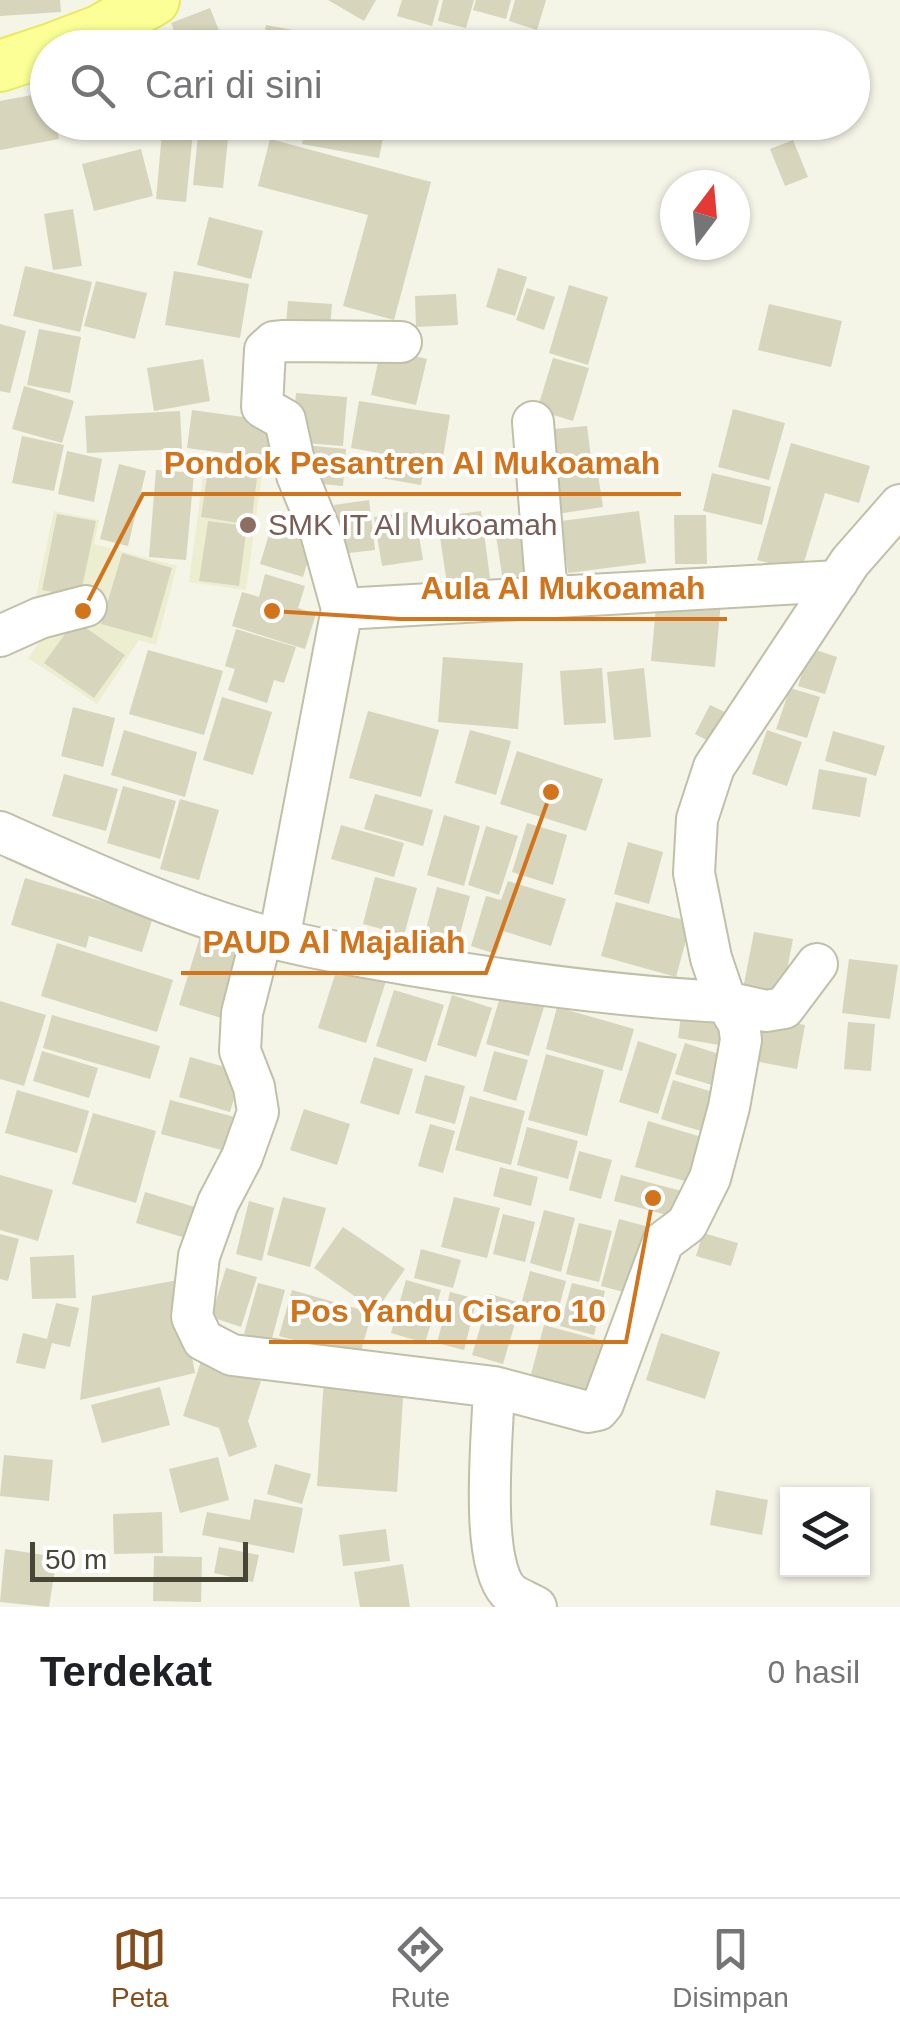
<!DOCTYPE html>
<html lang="id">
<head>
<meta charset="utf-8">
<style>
	:root { --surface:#fff; --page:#f6f6f6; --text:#202124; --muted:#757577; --line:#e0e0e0; --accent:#844d1c }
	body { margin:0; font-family:Helvetica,sans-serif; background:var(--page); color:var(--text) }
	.controls { position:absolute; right:30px; bottom:30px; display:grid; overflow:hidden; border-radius:0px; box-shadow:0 2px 8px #0004 }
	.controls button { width:90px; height:90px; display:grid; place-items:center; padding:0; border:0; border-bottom:2px solid var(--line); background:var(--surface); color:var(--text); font:50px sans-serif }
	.compass { position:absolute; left:660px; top:170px; width:90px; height:90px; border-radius:50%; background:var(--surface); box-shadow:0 2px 8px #0004; rotate:16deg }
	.scale { position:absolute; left:30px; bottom:25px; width:218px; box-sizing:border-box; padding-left:10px; border:5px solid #484735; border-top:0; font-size:28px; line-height:35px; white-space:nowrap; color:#484735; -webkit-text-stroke:8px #fff; paint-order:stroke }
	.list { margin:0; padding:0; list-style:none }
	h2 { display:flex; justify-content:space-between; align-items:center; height:130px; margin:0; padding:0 40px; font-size:42px }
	h2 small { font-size:32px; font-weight:400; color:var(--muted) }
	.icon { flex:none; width:55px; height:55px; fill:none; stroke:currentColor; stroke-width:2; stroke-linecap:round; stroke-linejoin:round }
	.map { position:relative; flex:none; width:900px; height:1607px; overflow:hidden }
	.search { position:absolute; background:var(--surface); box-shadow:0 2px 8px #0004; left:30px; right:30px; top:30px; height:110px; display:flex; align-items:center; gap:25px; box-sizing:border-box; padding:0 35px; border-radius:55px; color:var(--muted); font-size:38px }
	.sheet { height:290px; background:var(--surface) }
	nav { display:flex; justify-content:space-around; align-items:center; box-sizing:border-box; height:140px; border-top:2px solid var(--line); background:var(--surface); font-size:28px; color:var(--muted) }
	nav a { display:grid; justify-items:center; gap:5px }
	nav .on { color:var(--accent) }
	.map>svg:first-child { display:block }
	.education { fill:#edeed0; fill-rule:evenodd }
	.building { fill:#d7d5bc }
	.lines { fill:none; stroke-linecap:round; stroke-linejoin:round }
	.minor-casing { stroke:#c0c0a9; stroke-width:44 }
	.major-casing { stroke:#e7ea5f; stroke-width:54 }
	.minor { stroke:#fff; stroke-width:40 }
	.major { stroke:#fbff95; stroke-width:50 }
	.education-dot { fill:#8d6e63; stroke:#fff; stroke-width:4 }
	.labels { text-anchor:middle; stroke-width:8; stroke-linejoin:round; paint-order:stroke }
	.education-label { font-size:30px; fill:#785e54; stroke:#fff; text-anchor:start }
	.leader { fill:none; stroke:#d1741c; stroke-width:4 }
	.callout-dot { fill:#d1741c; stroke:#fff; stroke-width:4 }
	.callout-label { font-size:32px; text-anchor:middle; font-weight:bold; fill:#d1741c; stroke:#fff; stroke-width:8; stroke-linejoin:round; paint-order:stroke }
</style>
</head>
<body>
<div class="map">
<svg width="900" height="1607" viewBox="0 0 900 1607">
	<rect width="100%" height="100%" fill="#f4f4e7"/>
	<path class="education" d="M 205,460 L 263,467 L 246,590 L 189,582 ZM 209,464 L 257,470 L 250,524 L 202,517 ZM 208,521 L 247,526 L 238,586 L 199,581 Z
		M 54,511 L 99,520 L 94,544 L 177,566 L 156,645 L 139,640 L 97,704 L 28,658 L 68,602 L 36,596 ZM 57,514 L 95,521 L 80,597 L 42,589 ZM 121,554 L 172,568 L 152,638 L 101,624 ZM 76,620 L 125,655 L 94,698 L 45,663 Z"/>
	<path class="building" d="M 0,0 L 60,0 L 61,12 L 0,16 Z
		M 328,0 L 376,0 L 364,21 Z
		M 402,0 L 439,0 L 432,26 L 397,16 Z
		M 443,0 L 474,0 L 466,28 L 438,21 Z
		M 476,0 L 511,0 L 506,19 L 473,10 Z
		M 515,0 L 546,0 L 537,30 L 509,21 Z
		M 210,8 L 226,48 L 181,48 L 171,23 Z
		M 266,25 L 314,34 L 311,48 L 262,48 Z
		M 170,33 L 176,48 L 142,48 L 141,44 Z
		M 48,92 L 48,122 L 55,122 L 59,139 L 0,150 L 0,101 Z
		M 163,122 L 194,122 L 186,202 L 156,199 Z
		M 306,122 L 386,122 L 379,158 L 302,144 Z
		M 199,125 L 229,129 L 223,188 L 193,185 Z
		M 270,139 L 431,182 L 394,320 L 343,306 L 368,215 L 258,186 Z
		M 793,140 L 808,177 L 785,186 L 770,149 Z
		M 141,149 L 153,196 L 94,211 L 82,164 Z
		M 73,209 L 82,266 L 53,270 L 44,214 Z
		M 209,217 L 263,231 L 251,279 L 197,265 Z
		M 25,266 L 92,282 L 80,332 L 13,316 Z
		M 498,268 L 527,277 L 515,316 L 486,307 Z
		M 174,271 L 249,284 L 240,338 L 165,325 Z
		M 96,281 L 147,293 L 135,339 L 84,326 Z
		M 569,285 L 608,297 L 588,365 L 549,353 Z
		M 527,288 L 555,297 L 544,330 L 516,320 Z
		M 456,294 L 458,325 L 416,327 L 415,296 Z
		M 288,301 L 332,304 L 329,340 L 285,337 Z
		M 769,304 L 842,321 L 831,367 L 758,350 Z
		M 0,324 L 26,331 L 10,393 L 0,391 Z
		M 39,329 L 81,337 L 70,393 L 27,385 Z
		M 381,348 L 427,359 L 416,405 L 371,395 Z
		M 553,358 L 589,368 L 573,421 L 537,410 Z
		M 203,359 L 210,401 L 154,411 L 147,368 Z
		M 24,386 L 74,401 L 62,443 L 12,429 Z
		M 296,393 L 347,397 L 343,446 L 292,442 Z
		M 359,401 L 450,415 L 442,463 L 425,460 L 421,485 L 375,477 L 379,453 L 351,448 Z
		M 733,409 L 785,423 L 769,480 L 718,467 Z
		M 192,410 L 281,422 L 277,460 L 187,448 Z
		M 180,411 L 182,449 L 87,453 L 85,416 Z
		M 587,426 L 591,458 L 547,463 L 544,430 Z
		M 22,436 L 64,445 L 54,491 L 12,483 Z
		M 791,443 L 870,466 L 859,503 L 825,493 L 801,572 L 757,560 Z
		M 304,445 L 346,449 L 343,486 L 301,482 Z
		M 67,451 L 102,459 L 94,502 L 58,494 Z
		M 119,464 L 146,471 L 128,546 L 100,539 Z
		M 209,464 L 258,470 L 251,525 L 201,517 Z
		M 597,468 L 603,507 L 557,514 L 551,475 Z
		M 156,470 L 194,473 L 186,560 L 149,557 Z
		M 712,473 L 771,487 L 762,525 L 703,511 Z
		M 369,500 L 375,550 L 340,554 L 334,505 Z
		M 415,511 L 423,560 L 382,566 L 374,517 Z
		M 481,511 L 490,578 L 447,584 L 437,517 Z
		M 639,511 L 646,563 L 568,573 L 561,521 Z
		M 57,514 L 96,521 L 80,597 L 42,590 Z
		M 674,515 L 706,515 L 707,564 L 675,564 Z
		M 274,518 L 317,531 L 303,577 L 260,564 Z
		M 208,521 L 247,526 L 239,586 L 199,581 Z
		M 534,523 L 543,582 L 504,588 L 495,529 Z
		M 122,553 L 172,568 L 152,638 L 101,624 Z
		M 265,574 L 305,586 L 298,608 L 316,614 L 305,649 L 232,626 L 242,592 L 259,597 Z
		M 657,596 L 721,601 L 715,667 L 651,661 Z
		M 75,620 L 125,655 L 94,698 L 44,663 Z
		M 236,629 L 296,647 L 284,683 L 274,680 L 267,703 L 228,690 L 235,669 L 225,666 Z
		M 810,648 L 837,657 L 825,694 L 798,686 Z
		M 148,650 L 223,671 L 204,735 L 129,714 Z
		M 443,657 L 523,663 L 518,729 L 438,722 Z
		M 602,668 L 606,723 L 564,725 L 560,671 Z
		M 644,668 L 651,737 L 614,740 L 607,672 Z
		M 790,688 L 820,697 L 807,738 L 776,729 Z
		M 222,697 L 272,712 L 253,775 L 203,760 Z
		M 710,705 L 731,715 L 716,745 L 695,734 Z
		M 73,707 L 115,718 L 103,767 L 61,756 Z
		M 368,711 L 439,730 L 421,797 L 349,778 Z
		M 124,730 L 197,752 L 185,797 L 111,775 Z
		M 470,730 L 511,741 L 496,795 L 455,783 Z
		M 767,730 L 802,742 L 787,786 L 752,774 Z
		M 833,731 L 885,746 L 876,776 L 825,761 Z
		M 517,751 L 603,779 L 586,831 L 500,804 Z
		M 819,769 L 867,778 L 860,817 L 812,809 Z
		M 64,774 L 118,789 L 106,831 L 52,816 Z
		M 123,786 L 176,801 L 160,859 L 107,843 Z
		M 375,794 L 433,810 L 423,846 L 364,829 Z
		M 180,799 L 219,810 L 199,880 L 160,869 Z
		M 444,815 L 480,826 L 464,886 L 427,875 Z
		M 527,823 L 567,835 L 553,885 L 512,872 Z
		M 341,825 L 404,843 L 394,877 L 331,859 Z
		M 486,826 L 518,836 L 499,895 L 468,885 Z
		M 628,842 L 663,852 L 649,904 L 614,894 Z
		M 375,877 L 417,888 L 404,935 L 363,924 Z
		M 25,878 L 153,917 L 142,952 L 89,936 L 86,948 L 11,925 Z
		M 508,881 L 566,899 L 551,946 L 503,931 L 496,954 L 471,946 L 486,896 L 501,900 Z
		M 437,887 L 470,896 L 458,942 L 425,933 Z
		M 616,902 L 691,922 L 676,977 L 601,956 Z
		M 202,930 L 254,946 L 231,1021 L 179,1005 Z
		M 754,932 L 793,939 L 782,997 L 743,989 Z
		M 57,943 L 173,980 L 157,1032 L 41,996 Z
		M 849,959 L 898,965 L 890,1019 L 842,1013 Z
		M 339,962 L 387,978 L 366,1043 L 318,1028 Z
		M 504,984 L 547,997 L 529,1056 L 486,1044 Z
		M 394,990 L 444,1005 L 426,1062 L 376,1046 Z
		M 452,995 L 492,1008 L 476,1057 L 437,1045 Z
		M 0,1001 L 46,1015 L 24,1086 L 0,1079 Z
		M 557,1007 L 634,1029 L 622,1071 L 546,1049 Z
		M 682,1009 L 731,1018 L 725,1046 L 678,1038 Z
		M 52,1015 L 160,1046 L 150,1079 L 43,1048 Z
		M 762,1018 L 805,1025 L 797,1069 L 754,1061 Z
		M 848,1022 L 875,1024 L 871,1071 L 844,1069 Z
		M 638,1041 L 677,1054 L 658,1114 L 619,1102 Z
		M 685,1043 L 728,1057 L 719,1087 L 675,1074 Z
		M 42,1051 L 98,1068 L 89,1098 L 33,1081 Z
		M 494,1051 L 528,1060 L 516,1101 L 483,1091 Z
		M 546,1054 L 604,1070 L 587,1136 L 528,1120 Z
		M 190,1057 L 242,1072 L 230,1112 L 179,1097 Z
		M 374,1057 L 413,1069 L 399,1115 L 360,1103 Z
		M 425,1075 L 465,1086 L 455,1124 L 415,1113 Z
		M 673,1080 L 713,1092 L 701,1131 L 661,1119 Z
		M 17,1090 L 89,1111 L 77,1153 L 5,1133 Z
		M 470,1096 L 525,1111 L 511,1165 L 455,1150 Z
		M 170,1100 L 250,1121 L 241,1155 L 161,1134 Z
		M 304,1109 L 350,1124 L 337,1165 L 290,1150 Z
		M 93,1113 L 156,1131 L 136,1203 L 72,1184 Z
		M 648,1121 L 705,1138 L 692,1183 L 635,1167 Z
		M 430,1124 L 455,1131 L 443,1173 L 418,1166 Z
		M 527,1127 L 578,1141 L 568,1179 L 517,1165 Z
		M 579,1151 L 612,1160 L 601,1199 L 569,1190 Z
		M 500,1167 L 538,1177 L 531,1206 L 493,1196 Z
		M 0,1175 L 53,1190 L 38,1241 L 0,1230 Z
		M 621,1175 L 693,1194 L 686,1220 L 614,1201 Z
		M 145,1192 L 208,1211 L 199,1242 L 136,1223 Z
		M 283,1197 L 326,1208 L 310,1267 L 267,1255 Z
		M 454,1197 L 500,1208 L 487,1258 L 441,1247 Z
		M 249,1201 L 274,1208 L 262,1261 L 236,1254 Z
		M 544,1210 L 575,1218 L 561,1272 L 530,1263 Z
		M 503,1214 L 535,1222 L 525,1262 L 493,1254 Z
		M 619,1219 L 660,1230 L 642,1297 L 601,1286 Z
		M 579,1223 L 612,1231 L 599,1282 L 566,1274 Z
		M 343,1227 L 405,1269 L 376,1311 L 314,1268 Z
		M 703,1233 L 738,1243 L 731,1266 L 696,1256 Z
		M 0,1234 L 19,1239 L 8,1281 L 0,1279 Z
		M 421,1249 L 461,1260 L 453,1288 L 414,1278 Z
		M 74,1255 L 76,1298 L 32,1299 L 30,1257 Z
		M 226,1268 L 257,1277 L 241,1327 L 211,1317 Z
		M 530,1271 L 566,1281 L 557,1315 L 521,1305 Z
		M 178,1280 L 195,1373 L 80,1400 L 92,1296 Z
		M 406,1280 L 441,1290 L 425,1343 L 391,1333 Z
		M 258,1283 L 285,1290 L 271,1342 L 244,1334 Z
		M 572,1283 L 605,1291 L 594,1335 L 560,1326 Z
		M 292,1290 L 372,1313 L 359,1358 L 279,1336 Z
		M 450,1292 L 477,1299 L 464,1350 L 437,1343 Z
		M 490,1294 L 521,1303 L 503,1364 L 472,1355 Z
		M 56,1303 L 79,1308 L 70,1347 L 52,1343 L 45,1369 L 16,1363 L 23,1333 L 47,1339 Z
		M 544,1325 L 610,1343 L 596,1396 L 530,1378 Z
		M 661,1333 L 720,1352 L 705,1399 L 646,1380 Z
		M 201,1361 L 261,1381 L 248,1421 L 257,1447 L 229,1457 L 219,1428 L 183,1416 Z
		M 324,1378 L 404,1383 L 397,1492 L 317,1486 Z
		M 160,1387 L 170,1425 L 102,1443 L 91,1405 Z
		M 4,1455 L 53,1460 L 49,1501 L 0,1496 Z
		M 218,1457 L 229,1500 L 180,1513 L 169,1469 Z
		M 275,1464 L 311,1474 L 302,1504 L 267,1494 Z
		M 716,1490 L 768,1500 L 762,1535 L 710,1525 Z
		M 254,1499 L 303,1508 L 294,1553 L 202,1535 L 207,1512 L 250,1520 Z
		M 162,1512 L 163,1553 L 114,1554 L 113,1514 Z
		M 386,1529 L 390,1561 L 343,1566 L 339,1535 Z
		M 219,1547 L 259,1555 L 253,1582 L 214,1573 Z
		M 5,1549 L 57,1557 L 49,1607 L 0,1602 Z
		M 154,1556 L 202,1557 L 201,1602 L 153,1601 Z
		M 403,1564 L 410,1607 L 360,1607 L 354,1572 Z"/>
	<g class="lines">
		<g class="minor-casing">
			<path id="minor" d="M 533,422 L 547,596
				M 342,609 L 321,533 L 297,475 L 285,420 L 262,407 L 265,350 L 274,342 L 284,341 L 401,342
				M 0,636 L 40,618 L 86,606
				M 0,832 C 83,869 166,907 254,933 C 307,948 363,957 417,966 C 519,983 623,997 726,1002 L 711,958 L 694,873 L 697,819 L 714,767 L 850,562 L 900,505
				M 262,935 L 242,1013 L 240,1051 L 254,1087 L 258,1112 L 242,1157 L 218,1203 L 199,1256 L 192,1317 L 203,1340 L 232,1355 L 494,1387 L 588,1412 L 598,1410 L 603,1404 L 663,1242 L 687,1224 L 710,1178 L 729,1107 L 741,1040 L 739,1024 L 726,1002
				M 279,939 L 342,609 L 838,581
				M 726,1002 L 766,1011 L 784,1008 L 817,964
				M 494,1387 C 493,1430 479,1560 508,1591 C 515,1598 528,1602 536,1607"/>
		</g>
		<g class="major-casing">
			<path id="major" d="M 54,48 L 99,31 L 154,0
				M 0,66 L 48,50"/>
		</g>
		<use href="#minor" class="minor"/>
		<use href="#major" class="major"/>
	</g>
	<circle class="education-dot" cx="248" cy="525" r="10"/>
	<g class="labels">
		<g class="education-label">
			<text x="268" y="535">SMK IT Al Mukoamah</text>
		</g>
	</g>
	<path class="leader" d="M83 611L143 494H681M272 611L400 619H727M551 792L486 973H181M653 1198L626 1342H269"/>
	<g class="callout-dot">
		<circle cx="83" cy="611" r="10"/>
		<circle cx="272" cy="611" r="10"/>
		<circle cx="551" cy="792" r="10"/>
		<circle cx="653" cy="1198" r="10"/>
	</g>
	<g class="callout-label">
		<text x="412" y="474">Pondok Pesantren Al Mukoamah</text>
		<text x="563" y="599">Aula Al Mukoamah</text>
		<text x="334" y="953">PAUD Al Majaliah</text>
		<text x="448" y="1322">Pos Yandu Cisaro 10</text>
	</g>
</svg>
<div class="controls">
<button><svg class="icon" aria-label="layers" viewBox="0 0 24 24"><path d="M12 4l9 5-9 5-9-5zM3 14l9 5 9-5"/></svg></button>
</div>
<svg class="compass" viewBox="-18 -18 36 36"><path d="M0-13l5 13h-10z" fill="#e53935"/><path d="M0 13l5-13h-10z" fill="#757577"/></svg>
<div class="scale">50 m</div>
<div class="search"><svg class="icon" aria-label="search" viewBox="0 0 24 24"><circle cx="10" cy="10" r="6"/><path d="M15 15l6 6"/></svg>Cari di sini</div>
</div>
<section class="sheet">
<h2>Terdekat<small>0 hasil</small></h2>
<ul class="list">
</ul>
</section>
<nav>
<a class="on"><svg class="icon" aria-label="map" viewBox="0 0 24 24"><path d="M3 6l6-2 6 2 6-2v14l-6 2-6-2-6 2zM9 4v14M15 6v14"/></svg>Peta</a>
<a><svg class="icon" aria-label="directions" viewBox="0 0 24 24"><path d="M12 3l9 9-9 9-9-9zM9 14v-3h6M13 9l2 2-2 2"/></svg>Rute</a>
<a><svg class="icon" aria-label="saved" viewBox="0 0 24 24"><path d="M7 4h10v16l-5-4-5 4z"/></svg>Disimpan</a>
</nav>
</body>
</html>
